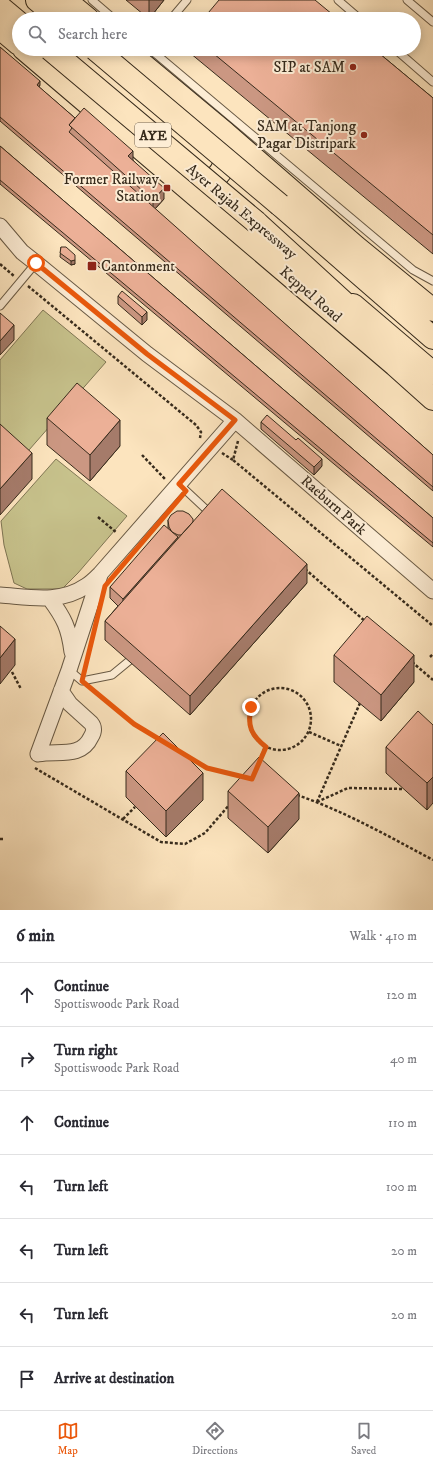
<!DOCTYPE html>
<html lang="en">
<head>
<meta charset="utf-8">
<style>
	:root { --surface:#fff; --page:#f2f2f3; --text:#2b2b33; --muted:#7c7c81; --line:#e1e1e2; --accent:#ea580c }
	body { margin:0; font-family:"IM FELL DW Pica",serif; background:var(--page); color:var(--text) }
	.stop { position:absolute; width:12px; height:12px; margin:-9px; border:3px solid #ea580c; border-radius:50%; background:#fff }
	.stop.end { background:#ea580c; border-color:#fff; box-shadow:0 1px 4px #0008 }
	.list { margin:0; padding:0; list-style:none }
	h2 { display:flex; justify-content:space-between; align-items:center; height:52px; margin:0; padding:0 16px; font-size:17px }
	h2 small { font-size:13px; font-weight:400; color:var(--muted) }
	.list li { display:grid; grid-template-columns:26px 1fr auto; gap:12px; align-items:center; box-sizing:border-box; height:64px; padding:0 16px; border-top:1px solid var(--line) }
	.list b { display:block; font-size:15px; white-space:nowrap }
	.list p { margin:0; font-size:13px; white-space:nowrap; color:var(--muted) }
	.list em { font-size:13px; font-style:normal; color:var(--muted) }
	.icon { flex:none; width:22px; height:22px; fill:none; stroke:currentColor; stroke-width:2; stroke-linecap:round; stroke-linejoin:round }
	.map { position:relative; flex:none; width:433px; height:910px; overflow:hidden }
	.search { position:absolute; background:var(--surface); box-shadow:0 2px 10px #0003; left:12px; right:12px; top:12px; height:44px; display:flex; align-items:center; gap:10px; box-sizing:border-box; padding:0 14px; border-radius:22px; color:var(--muted); font-size:15px }
	.sheet { height:500px; background:var(--surface) }
	nav { display:flex; justify-content:space-around; align-items:center; box-sizing:border-box; height:56px; border-top:1px solid var(--line); background:var(--surface); font-size:11px; color:var(--muted) }
	nav a { display:grid; justify-items:center; gap:2px }
	nav .on { color:var(--accent) }
	.map>svg:first-child { display:block }
	.green { fill:#c7c28c; stroke:#7f7654 }
	.lines { fill:none; stroke-linecap:round; stroke-linejoin:round }
	.lane-casing { stroke:#685944; stroke-width:9 }
	.street-casing { stroke:#685944; stroke-width:17 }
	.highway-casing { stroke:#372b1c; stroke-width:24 }
	.path { stroke:#372b1c; stroke-width:2.5; stroke-dasharray:3 2; stroke-linecap:butt }
	.lane { stroke:#fdedd5; stroke-width:7 }
	.street { stroke:#fdedd5; stroke-width:15 }
	.highway { stroke:#fce4be; stroke-width:22 }
	.highway-bridge-casing { stroke:#372b1c; stroke-width:24; stroke-linecap:butt }
	.highway-bridge { stroke:#fce4be; stroke-width:22 }
	.wall { fill:#cb9782; stroke:#372b1c }
	.shaded-wall { fill:#a57b6a; stroke:#372b1c }
	.building { fill:#ecb097; stroke:#372b1c }
	.route { stroke:#ea580c; stroke-width:5 }
	.poi-dot { fill:#8f2418; stroke:#fdedd5; stroke-width:1.5 }
	.labels { text-anchor:middle; stroke-width:4; stroke-linejoin:round; paint-order:stroke }
	.shield { fill:#fdedd5; stroke:#726554; stroke-width:1 }
	.shield-label { font-size:14px; font-weight:bold; fill:#372b1c }
	.poi-label { font-size:15px; fill:#372b1c; stroke:#fdedd5; text-anchor:end }
	.street-label { font-size:15px; fill:#372b1c; stroke:#fdedd5 }
</style>
</head>
<body>
<div class="map">
<svg width="433" height="910" viewBox="0 0 433 910">
	<rect width="100%" height="100%" fill="#fce4be"/>
	<filter id="stains"><feTurbulence type="fractalNoise" baseFrequency=".005" numOctaves="4"/><feColorMatrix values="0 0 0 0 .2 0 0 0 0 .09 0 0 0 0 .02 0 0 0 .5 -.17"/></filter>
	<radialGradient id="worn" r=".72"><stop offset=".6" stop-color="#630" stop-opacity="0"/><stop offset="1" stop-color="#630" stop-opacity=".3"/></radialGradient>
	<path class="green" d="M 43,310 L 106,362 L 22,458 L 0,439 L 0,360 Z
		M 56,459 L 127,516 L 78,573 L 62,589 L 27,589 L 14,583 L 4,545 L 1,521 Z"/>
	<g class="lines">
		<g class="lane-casing">
			<path id="lane" d="M 92,0 L 114,19
				M 338,0 L 360,19
				M 407,0 L 433,22
				M 171,19 L 187,0
				M 150,49 L 413,270 L 433,281
				M 395,49 L 433,82
				M 0,306 L 36,263
				M 179,484 L 211,514
				M 69,670 L 82,681 L 112,675 L 129,661"/>
		</g>
		<g class="street-casing">
			<path id="street" d="M 0,226 L 22,252 L 36,263 L 147,354 L 235,420 L 433,591
				M 0,595 C 29,597 60,604 86,586 C 91,583 96,578 100,574 L 235,420
				M 50,599 C 64,618 69,628 72,652
				M 38,754 L 69,670 L 100,575
				M 38,754 C 57,750 81,759 91,737 C 94,732 95,728 91,723 L 70,704 L 61,691"/>
		</g>
		<g class="highway-casing">
			<path id="highway" d="M 37,0 L 60,19
				M 65,0 L 88,19
				M 0,7 L 19,23
				M 0,28 L 19,44
				M 24,49 L 395,365 L 433,399
				M 124,49 L 225,133 L 356,247 L 433,310
				M 192,186 C 198,187 201,185 207,183 C 223,176 229,159 226,142
				M 280,205 L 433,338
				M 256,222 L 361,318
				M 353,305 L 433,373"/>
		</g>
		<path class="path" d="M 0,264 L 14,276
			M 28,286 L 196,425 L 201,432 L 200,438
			M 238,441 L 233,460 L 433,626
			M 222,453 L 233,460
			M 142,455 L 165,479
			M 98,517 L 117,533
			M 305,569 L 366,622
			M 430,657 L 433,654
			M 412,662 L 433,680
			M 12,672 L 21,689
			M249 719a31 31 0 1 1 62 0a31 31 0 1 1-62 0Z
			M 92,689 L 134,724 L 159,740
			M 309,732 L 341,746
			M 183,754 L 207,768 L 244,777
			M 259,761 L 265,747
			M 35,768 L 161,842 L 185,844 L 205,833 L 230,804
			M 297,795 C 344,811 388,836 433,860
			M 317,802 L 360,703
			M 317,802 L 348,788 L 404,789
			M 123,819 L 135,807
			M 0,839 L 4,839"/>
		<use href="#lane" class="lane"/>
		<use href="#street" class="street"/>
		<use href="#highway" class="highway"/>
		<g class="highway-bridge-casing">
			<path id="highway-bridge" d="M 50,49 L 256,222
				M 95,49 L 280,205"/>
		</g>
		<use href="#highway-bridge" class="highway-bridge"/>
	</g>
	<path class="wall" d="M 126,0 L 164,0 L 149,19 Z
		M 0,47 L 40,85 L 39,87 L 75,118 L 133,160 L 164,199 L 155,209 L 433,455 L 433,491 L 0,121 Z
		M 190,49 L 374,49 L 433,98 L 433,254 L 190,53 Z
		M 0,146 L 433,518 L 433,547 L 0,184 Z
		M 61,247 L 75,264 L 71,265 L 60,257 Z
		M 118,296 L 147,320 L 142,325 L 118,304 Z
		M 47,418 L 120,446 L 90,481 L 47,445 Z
		M 261,422 L 322,466 L 314,475 L 261,429 Z
		M 168,520 L 193,522 L 307,583 L 190,715 L 105,640 L 105,621 L 118,606 L 110,598 L 110,587 L 168,529 Z
		M 334,655 L 414,682 L 381,721 L 334,682 Z
		M 433,725 L 427,810 L 386,773 L 386,747 Z
		M 126,771 L 203,800 L 166,837 L 126,797 Z
		M 228,791 L 299,819 L 268,853 L 228,818 Z"/>
	<path class="shaded-wall" d="M 149,0 L 164,0 L 149,19 Z
		M 40,81 L 40,85 L 37,89 L 37,85 Z
		M 133,151 L 133,162 L 128,156 Z
		M 164,188 L 164,199 L 153,211 L 153,200 Z
		M 75,260 L 75,264 L 71,265 L 71,261 Z
		M 147,312 L 147,320 L 142,325 L 142,317 Z
		M 14,325 L 14,340 L 0,355 L 0,341 Z
		M 120,420 L 120,446 L 90,481 L 90,455 Z
		M 32,453 L 32,479 L 0,515 L 0,489 Z
		M 322,459 L 322,466 L 314,475 L 314,467 Z
		M 178,537 L 178,549 L 123,610 L 123,599 Z
		M 307,564 L 307,583 L 190,715 L 190,696 Z
		M 15,639 L 15,665 L 0,684 L 0,658 Z
		M 414,655 L 414,682 L 381,721 L 381,695 Z
		M 203,773 L 203,800 L 166,837 L 166,811 Z
		M 433,777 L 433,803 L 427,810 L 427,783 Z
		M 299,793 L 299,819 L 268,853 L 268,827 Z"/>
	<path class="building" d="M 219,0 L 315,0 L 338,19 L 203,19 Z
		M 0,47 L 40,81 L 37,85 L 75,118 L 69,125 L 72,128 L 69,132 L 433,455 L 433,487 L 0,117 Z
		M 208,49 L 374,49 L 433,98 L 433,235 Z
		M 84,108 L 133,151 L 128,156 L 164,188 L 153,200 L 69,125 Z
		M 0,146 L 433,518 L 433,543 L 0,180 Z
		M 61,247 L 66,247 L 75,255 L 75,260 L 71,261 L 60,253 Z
		M 122,291 L 147,312 L 142,317 L 118,296 Z
		M 0,313 L 14,325 L 0,341 Z
		M 77,383 L 120,420 L 90,455 L 47,418 Z
		M 267,415 L 296,440 L 298,438 L 322,459 L 314,467 L 261,422 Z
		M 0,424 L 32,453 L 0,489 Z
		M 222,489 L 307,564 L 190,696 L 105,621 Z
		M 177,511 L 183,511 L 189,514 L 193,519 L 193,522 L 181,535 L 178,535 L 172,532 L 169,527 L 168,520 L 171,515 Z
		M 164,525 L 178,537 L 123,599 L 110,587 Z
		M 367,616 L 414,655 L 381,695 L 334,655 Z
		M 0,626 L 15,639 L 0,658 Z
		M 418,711 L 433,725 L 433,777 L 427,783 L 386,747 Z
		M 163,733 L 203,773 L 166,811 L 126,771 Z
		M 259,757 L 299,793 L 268,827 L 228,791 Z"/>
	<g class="lines">
		<path class="route" d="M 36,263 L 147,354 L 235,420 L 179,484 L 186,491 L 105,586 L 82,681 L 134,724 L 207,768 L 252,779 L 266,747 C 251,735 247,726 251,707"/>
	</g>
	<g class="poi-dot">
		<circle cx="353" cy="67" r="4"/>
		<circle cx="364" cy="135" r="4"/>
		<rect x="163" y="184" width="8" height="8" rx="2"/>
		<rect x="87" y="261" width="10" height="10" rx="2"/>
	</g>
	<g class="labels">
		<rect class="shield" x="135" y="123" width="36" height="24" rx="3"/>
		<g class="shield-label">
			<text x="153" y="140">AYE</text>
		</g>
		<g class="poi-label">
			<text x="345" y="72">SIP at SAM</text>
			<text x="356" y="131">SAM at Tanjong<tspan x="356" dy="17">Pagar Distripark</tspan></text>
			<text x="159" y="184">Former Railway<tspan x="159" dy="17">Station</tspan></text>
			<text x="101" y="271" text-anchor="start">Cantonment</text>
		</g>
		<g class="street-label">
			<text transform="translate(242 211) rotate(40)" y="5">Ayer Rajah Expressway</text>
			<text transform="translate(311 294) rotate(41)" y="5">Keppel Road</text>
			<text transform="translate(334 505) rotate(41)" y="5">Raeburn Park</text>
		</g>
	</g>
	<rect width="100%" height="100%" filter="url(#stains)"/>
	<rect width="100%" height="100%" fill="url(#worn)"/>
</svg>
<div class="stop" style="left:36px;top:263px"></div>
<div class="stop end" style="left:251px;top:707px"></div>
<div class="search"><svg class="icon" aria-label="search" viewBox="0 0 24 24"><circle cx="10" cy="10" r="6"/><path d="M15 15l6 6"/></svg>Search here</div>
</div>
<section class="sheet">
<h2>6 min<small>Walk · 410 m</small></h2>
<ul class="list">
<li><svg class="icon" aria-label="ahead" viewBox="0 0 24 24"><path d="M12 20V5M6 11l6-6 6 6"/></svg><div><b>Continue</b><p>Spottiswoode Park Road</p></div><em>120 m</em></li>
<li><svg class="icon" aria-label="right" viewBox="0 0 24 24"><path d="M7 20v-9h11M14 6l5 5-5 5"/></svg><div><b>Turn right</b><p>Spottiswoode Park Road</p></div><em>40 m</em></li>
<li><svg class="icon" aria-label="ahead" viewBox="0 0 24 24"><path d="M12 20V5M6 11l6-6 6 6"/></svg><div><b>Continue</b></div><em>110 m</em></li>
<li><svg class="icon" aria-label="left" viewBox="0 0 24 24"><path d="M17 20v-9H6M10 6l-5 5 5 5"/></svg><div><b>Turn left</b></div><em>100 m</em></li>
<li><svg class="icon" aria-label="left" viewBox="0 0 24 24"><path d="M17 20v-9H6M10 6l-5 5 5 5"/></svg><div><b>Turn left</b></div><em>20 m</em></li>
<li><svg class="icon" aria-label="left" viewBox="0 0 24 24"><path d="M17 20v-9H6M10 6l-5 5 5 5"/></svg><div><b>Turn left</b></div><em>20 m</em></li>
<li><svg class="icon" aria-label="arrive" viewBox="0 0 24 24"><path d="M6 21V4h12l-3 4 3 4H6"/></svg><div><b>Arrive at destination</b></div></li>
</ul>
</section>
<nav>
<a class="on"><svg class="icon" aria-label="map" viewBox="0 0 24 24"><path d="M3 6l6-2 6 2 6-2v14l-6 2-6-2-6 2zM9 4v14M15 6v14"/></svg>Map</a>
<a><svg class="icon" aria-label="directions" viewBox="0 0 24 24"><path d="M12 3l9 9-9 9-9-9zM9 14v-3h6M13 9l2 2-2 2"/></svg>Directions</a>
<a><svg class="icon" aria-label="saved" viewBox="0 0 24 24"><path d="M7 4h10v16l-5-4-5 4z"/></svg>Saved</a>
</nav>
</body>
</html>
